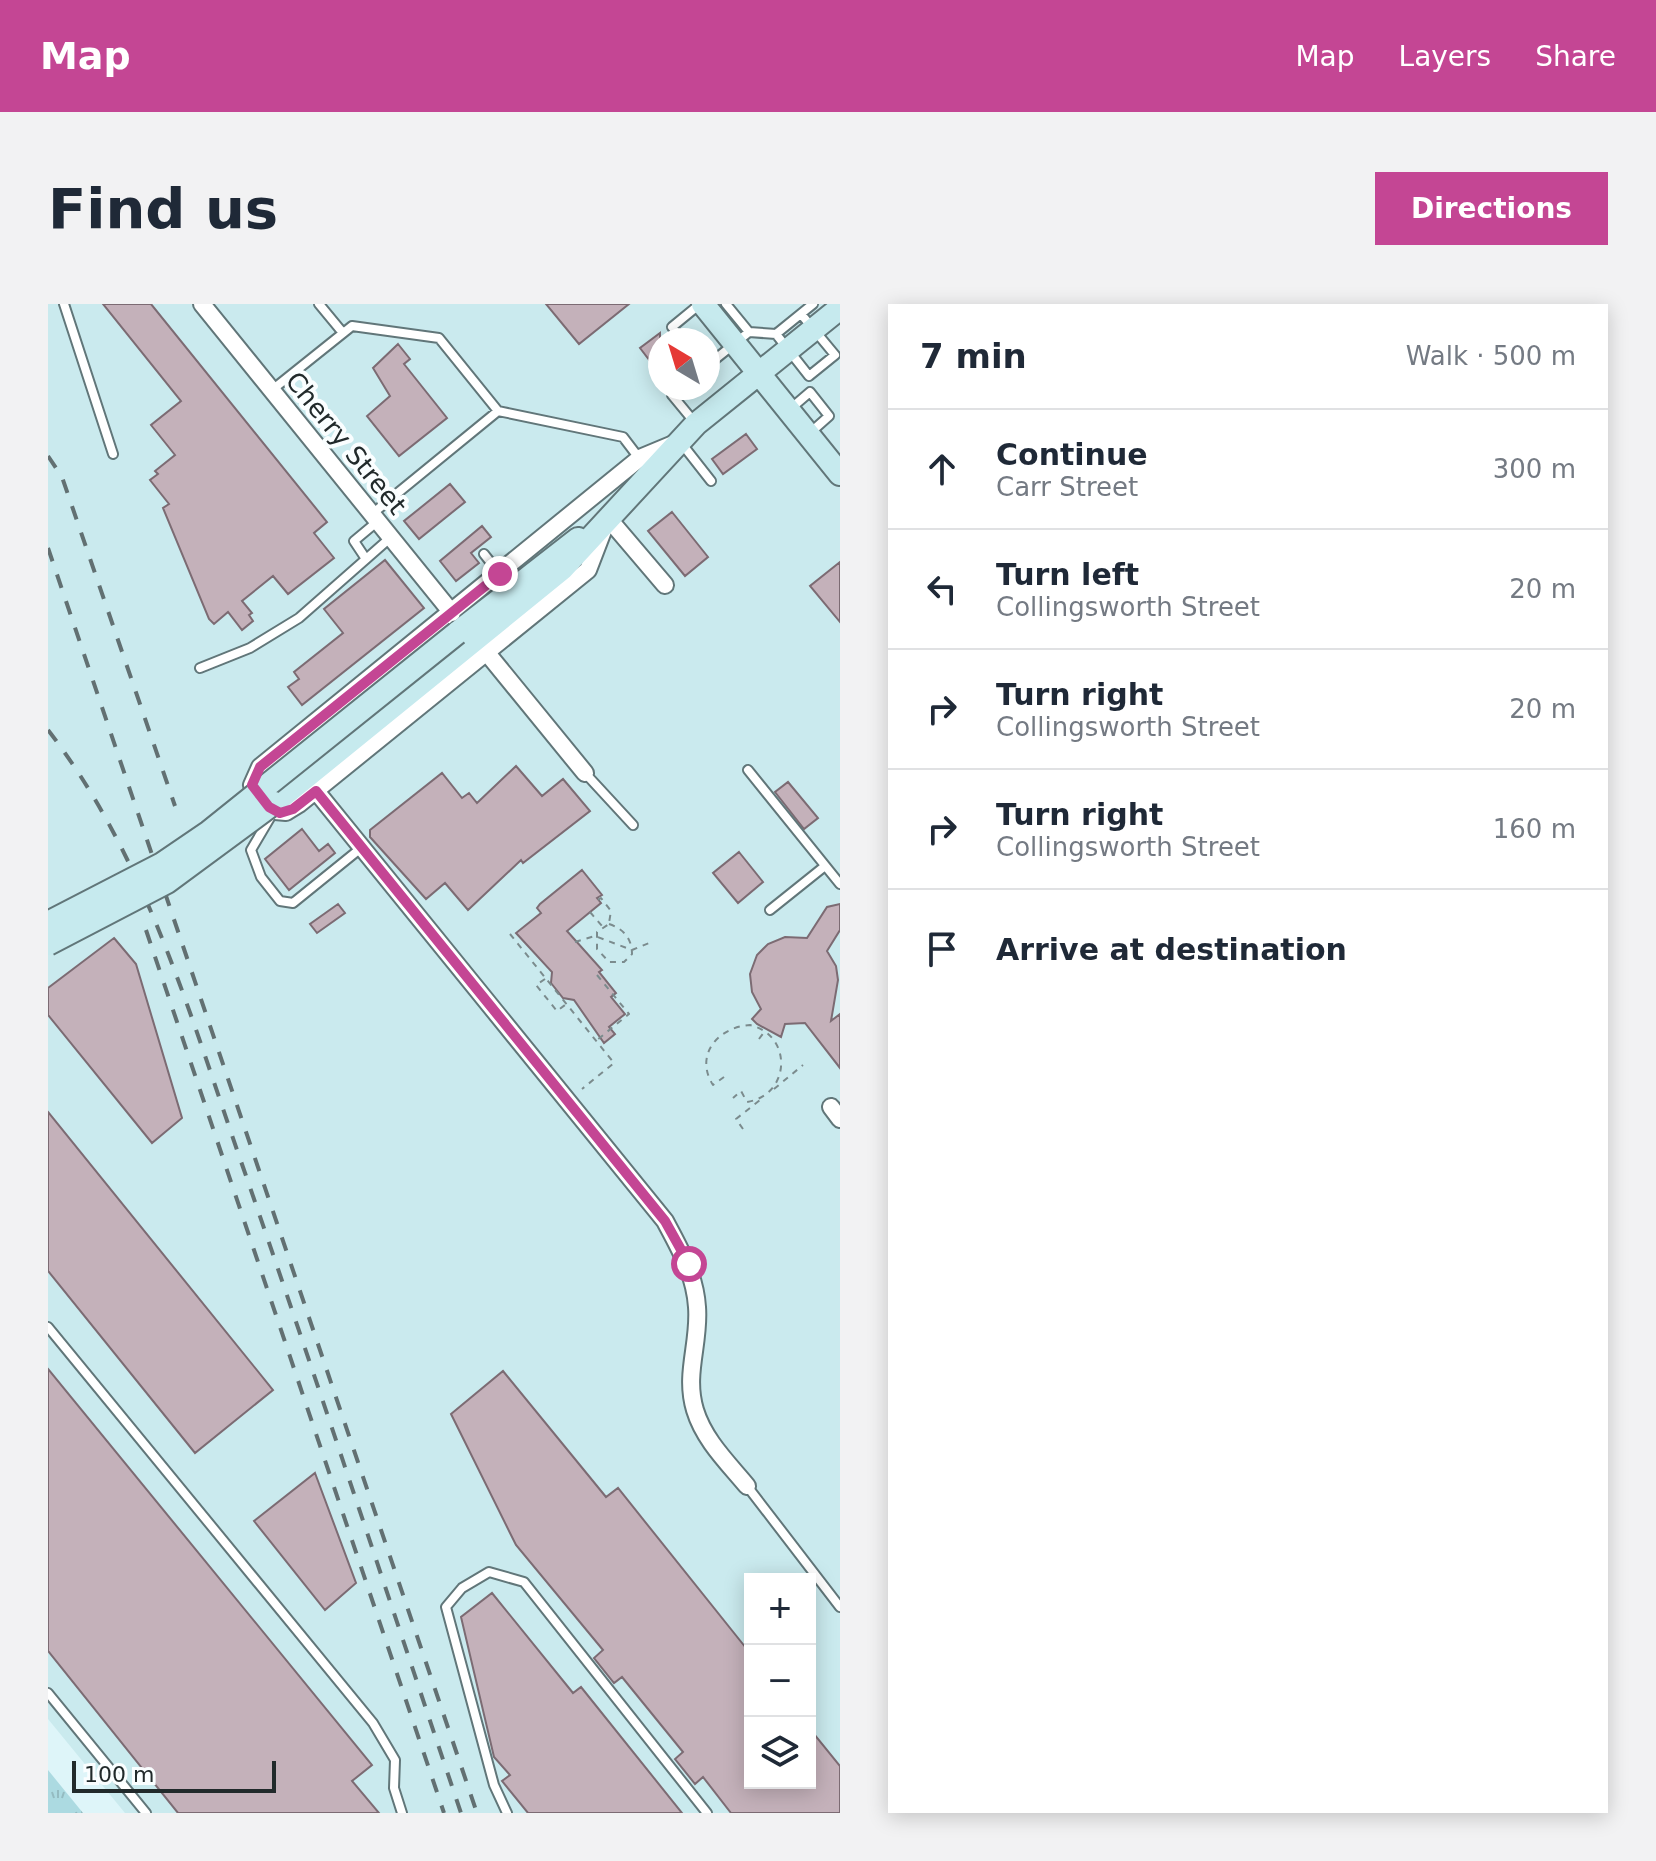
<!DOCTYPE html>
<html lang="en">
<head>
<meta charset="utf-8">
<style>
	:root { --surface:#fff; --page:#f2f2f3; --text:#1f2937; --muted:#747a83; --line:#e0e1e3; --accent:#c44694 }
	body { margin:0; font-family:"DejaVu Sans",sans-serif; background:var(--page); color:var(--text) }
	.controls { position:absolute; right:24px; bottom:24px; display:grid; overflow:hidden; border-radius:0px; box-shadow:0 4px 20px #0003 }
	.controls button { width:72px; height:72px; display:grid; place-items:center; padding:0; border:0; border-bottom:2px solid var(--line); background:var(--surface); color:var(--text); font:40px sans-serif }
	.compass { position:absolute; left:600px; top:24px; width:72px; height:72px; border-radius:50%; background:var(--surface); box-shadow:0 4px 20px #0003; rotate:322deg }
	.scale { position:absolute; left:24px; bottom:20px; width:204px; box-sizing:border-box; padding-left:8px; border:4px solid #212a2b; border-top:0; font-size:22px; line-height:28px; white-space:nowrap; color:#212a2b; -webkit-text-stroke:6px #fafeff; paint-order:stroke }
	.stop { position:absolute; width:24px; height:24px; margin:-18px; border:6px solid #c44694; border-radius:50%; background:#fff }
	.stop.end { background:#c44694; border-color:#fff; box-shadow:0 2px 8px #0008 }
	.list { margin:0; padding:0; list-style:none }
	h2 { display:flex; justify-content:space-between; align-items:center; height:104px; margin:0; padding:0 32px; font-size:34px }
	h2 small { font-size:26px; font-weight:400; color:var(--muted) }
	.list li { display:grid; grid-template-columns:52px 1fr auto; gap:24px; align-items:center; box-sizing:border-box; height:120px; padding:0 32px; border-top:2px solid var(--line) }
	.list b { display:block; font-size:30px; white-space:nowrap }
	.list p { margin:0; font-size:26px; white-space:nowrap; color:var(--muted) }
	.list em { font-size:26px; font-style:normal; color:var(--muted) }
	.icon { flex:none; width:44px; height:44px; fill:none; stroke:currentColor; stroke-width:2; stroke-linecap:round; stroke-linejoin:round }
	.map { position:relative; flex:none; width:792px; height:1509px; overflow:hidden; border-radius:0px }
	header { display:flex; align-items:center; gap:48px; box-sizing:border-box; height:112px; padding:0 40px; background:var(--accent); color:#fff }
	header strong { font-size:38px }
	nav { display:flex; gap:44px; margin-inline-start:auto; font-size:28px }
	.intro { display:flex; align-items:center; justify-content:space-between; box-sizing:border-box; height:192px; padding:0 48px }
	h1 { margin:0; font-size:56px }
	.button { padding:20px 36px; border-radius:0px; background:var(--accent); color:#fff; font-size:28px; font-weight:700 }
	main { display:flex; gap:48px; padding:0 48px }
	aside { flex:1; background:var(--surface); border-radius:0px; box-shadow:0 4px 20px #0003 }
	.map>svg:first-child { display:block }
	.built { fill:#caeaee; fill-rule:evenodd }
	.grass { fill:url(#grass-tufts) }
	.building { fill:#c4b1ba; stroke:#7c6b73; stroke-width:2 }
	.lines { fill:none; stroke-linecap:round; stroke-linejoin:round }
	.service-casing { stroke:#617679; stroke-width:12 }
	.minor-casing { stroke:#617679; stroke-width:20 }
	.secondary-casing { stroke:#617679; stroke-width:26 }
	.path { stroke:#7b8b8d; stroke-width:2; stroke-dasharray:6 6; stroke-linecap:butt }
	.service { stroke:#fff; stroke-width:8 }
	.minor { stroke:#fff; stroke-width:16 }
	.secondary { stroke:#c6eaee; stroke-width:22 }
	.rail { stroke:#627072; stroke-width:4; stroke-dasharray:14 14; stroke-linecap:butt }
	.secondary-bridge-casing { stroke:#617679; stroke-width:26; stroke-linecap:butt }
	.secondary-bridge { stroke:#c6eaee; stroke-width:22 }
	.route { stroke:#c44694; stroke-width:10 }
	.labels { text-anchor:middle; stroke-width:8; stroke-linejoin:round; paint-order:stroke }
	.street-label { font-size:26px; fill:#212a2b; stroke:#fafeff }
</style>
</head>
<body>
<header>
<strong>Map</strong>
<nav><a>Map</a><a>Layers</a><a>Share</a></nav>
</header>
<div class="intro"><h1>Find us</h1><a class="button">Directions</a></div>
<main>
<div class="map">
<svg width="792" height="1509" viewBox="0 0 792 1509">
	<defs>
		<pattern id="grass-tufts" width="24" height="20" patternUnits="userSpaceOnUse" patternTransform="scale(2)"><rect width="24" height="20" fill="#acdae1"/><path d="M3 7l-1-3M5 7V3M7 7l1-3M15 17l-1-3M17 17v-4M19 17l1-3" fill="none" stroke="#94bbc1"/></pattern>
	</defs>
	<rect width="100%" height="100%" fill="#def5f9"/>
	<path class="built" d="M 0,0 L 792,0 L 792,1509 L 77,1509 L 0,1415 ZM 612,36 L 660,36 L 660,84 L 612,84 ZM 702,1275 L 762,1275 L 762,1479 L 702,1479 Z"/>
	<path class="grass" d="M 0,1466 L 35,1509 L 0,1509 Z"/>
	<path class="building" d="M 55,0 L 103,0 L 279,218 L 266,229 L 286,254 L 240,290 L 225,272 L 194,297 L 204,309 L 201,311 L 205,317 L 194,326 L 180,308 L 166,320 L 161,315 L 115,204 L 121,200 L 102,176 L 110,170 L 107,167 L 127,151 L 103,121 L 133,97 Z
		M 498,0 L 581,0 L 531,40 Z
		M 612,29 L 612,70 L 592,44 Z
		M 350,40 L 362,55 L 356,60 L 399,114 L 351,152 L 319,112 L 342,92 L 325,64 Z
		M 698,130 L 709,145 L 675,170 L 664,155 Z
		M 402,180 L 417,198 L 371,235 L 356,217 Z
		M 624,208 L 660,253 L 637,272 L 600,227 Z
		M 434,222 L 443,233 L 423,249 L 431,259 L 408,277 L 392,257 Z
		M 337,256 L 376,304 L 254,401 L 240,383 L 251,375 L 246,368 L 295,329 L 276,305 Z
		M 792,258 L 792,318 L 762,282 Z
		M 468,462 L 494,492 L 515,475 L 542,507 L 475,559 L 473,556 L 420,606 L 397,579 L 378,595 L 322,533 L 322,526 L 394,469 L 414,494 L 421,489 L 429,499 Z
		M 740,478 L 770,514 L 756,525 L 727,488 Z
		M 254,525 L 271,547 L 280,540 L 287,549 L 241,586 L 217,555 Z
		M 691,548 L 715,578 L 690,599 L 665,569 Z
		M 534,566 L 554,591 L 549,594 L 553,599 L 519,627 L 554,666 L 551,668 L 568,689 L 563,693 L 577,710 L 561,723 L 567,730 L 556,739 L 526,696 L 515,694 L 503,679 L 504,668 L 468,629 L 493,609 L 489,604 L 492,600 Z
		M 290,600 L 297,609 L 269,629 L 262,620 Z
		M 792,600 L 792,626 L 779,647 L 788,662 L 790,676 L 783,717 L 792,710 L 792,764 L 757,719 L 737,720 L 733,733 L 709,720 L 704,715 L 713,705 L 704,688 L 702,670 L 709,651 L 720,640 L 737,633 L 759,634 L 779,603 Z
		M 66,634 L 88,660 L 134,814 L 104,839 L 0,711 L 0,684 Z
		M 0,808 L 225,1086 L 147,1149 L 0,967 Z
		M 0,1065 L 324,1461 L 304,1477 L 331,1509 L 130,1509 L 0,1347 Z
		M 455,1067 L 558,1193 L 570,1184 L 702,1349 L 702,1479 L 762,1479 L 762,1425 L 792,1462 L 792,1509 L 683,1509 L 655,1473 L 647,1480 L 627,1455 L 635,1448 L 574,1373 L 566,1379 L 546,1354 L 555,1346 L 468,1241 L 403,1110 Z
		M 267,1169 L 308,1279 L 277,1306 L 206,1217 Z
		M 444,1289 L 525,1389 L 533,1383 L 634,1509 L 480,1509 L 454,1477 L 462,1471 L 446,1453 L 413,1313 Z"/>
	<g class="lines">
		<g class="service-casing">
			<path id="service" d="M 16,0 L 65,150
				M 271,0 L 295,29
				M 678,0 L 701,28
				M 728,30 L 765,0
				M 635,36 L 624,23 L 652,0
				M 660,61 L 701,28 L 728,30 L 761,72 L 787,51 L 753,10
				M 633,84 L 624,91 L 648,120
				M 224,86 L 304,22 L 391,34 L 450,107 L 575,133 L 591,154
				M 741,106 L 762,88 L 781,112 L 763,128
				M 634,140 L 663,177
				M 324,210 L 450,107
				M 436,250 L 451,269
				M 318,255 L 306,237 L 330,217
				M 152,364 L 202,344 L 251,314 L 342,234
				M 700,466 L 792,580
				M 537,469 L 585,521
				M 226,507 L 203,546 L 213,573 L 232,597 L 245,599 L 313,544
				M 722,606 L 777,562
				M 0,1023 L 325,1419 L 347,1456 L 346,1484 L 354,1509
				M 699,1182 L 792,1303
				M 0,1389 L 98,1509
				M 459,1509 L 446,1481 L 398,1303 L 414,1284 L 441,1268 L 476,1278 L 659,1509"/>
		</g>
		<g class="minor-casing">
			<path id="minor" d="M 154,0 L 404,309
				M 617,281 L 560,214 L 540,266 L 251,500 L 238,508 L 227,507 L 204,481 L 212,463 L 592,154 L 628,139
				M 439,349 L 537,469
				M 268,487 L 617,917 C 632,945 647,971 649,1003 C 652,1039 636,1070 647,1106 C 656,1136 680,1159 699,1182
				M 783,803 L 792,815"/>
		</g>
		<g class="secondary-casing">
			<path id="secondary" d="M 655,0 L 792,170
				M 409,329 L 530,235
				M 226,499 L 514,265 L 648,120 L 792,4"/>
		</g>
		<path class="path" d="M 550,596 L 553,594 L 563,607 L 561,619
			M 542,608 L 554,622
			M 561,620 C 576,625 584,635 584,650 L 576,658 L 561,658 L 549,645 L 549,628 Z
			M 462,630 L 566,759 L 534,785
			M 527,638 L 547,632 L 584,646 L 601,639
			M 549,671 L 581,710 L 549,736
			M 497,675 L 488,681 L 509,707 L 517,701
			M 711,735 L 717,727
			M 676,773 L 665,781 C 646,751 670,723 702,721 C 745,731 743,791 699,798 L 693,787 L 685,794
			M 726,785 L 755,761
			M 695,825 L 688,815 L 712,796"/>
		<use href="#service" class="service"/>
		<use href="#minor" class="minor"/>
		<use href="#secondary" class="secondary"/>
		<path class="rail" d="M 0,152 L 14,173 L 127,502
			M 0,244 L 429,1509
			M 0,426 C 99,554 143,715 196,866 C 270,1080 341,1295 413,1509
			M 98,626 L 396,1509"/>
		<g class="secondary-bridge-casing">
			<path id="secondary-bridge" d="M 0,619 L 114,560 L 161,528 L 409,329
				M 0,640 L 119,578 L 226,499"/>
		</g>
		<use href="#secondary-bridge" class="secondary-bridge"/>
	</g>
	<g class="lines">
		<path class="route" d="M 452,270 L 212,463 L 204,481 L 221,503 L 232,509 L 245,505 L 268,487 L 617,917 L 641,960"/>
	</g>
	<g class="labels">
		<g class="street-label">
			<text transform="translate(298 139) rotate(51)" y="9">Cherry Street</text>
		</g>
	</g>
</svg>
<div class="controls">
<button>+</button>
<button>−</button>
<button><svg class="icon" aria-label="layers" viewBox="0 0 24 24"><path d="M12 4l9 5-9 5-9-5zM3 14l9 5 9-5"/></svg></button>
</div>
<svg class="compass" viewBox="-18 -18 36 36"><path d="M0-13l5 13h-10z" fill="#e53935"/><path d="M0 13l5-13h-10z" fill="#747a83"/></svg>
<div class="scale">100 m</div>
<div class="stop" style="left:641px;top:960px"></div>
<div class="stop end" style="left:452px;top:270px"></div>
</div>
<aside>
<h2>7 min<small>Walk · 500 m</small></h2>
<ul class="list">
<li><svg class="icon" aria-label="ahead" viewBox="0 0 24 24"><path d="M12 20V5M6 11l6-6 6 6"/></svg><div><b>Continue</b><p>Carr Street</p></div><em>300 m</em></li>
<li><svg class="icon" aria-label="left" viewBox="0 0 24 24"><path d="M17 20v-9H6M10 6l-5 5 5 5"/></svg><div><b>Turn left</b><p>Collingsworth Street</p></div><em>20 m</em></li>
<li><svg class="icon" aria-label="right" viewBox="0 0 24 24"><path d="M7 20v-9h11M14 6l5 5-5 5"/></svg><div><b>Turn right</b><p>Collingsworth Street</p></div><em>20 m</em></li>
<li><svg class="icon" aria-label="right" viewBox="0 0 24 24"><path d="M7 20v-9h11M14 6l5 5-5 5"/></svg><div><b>Turn right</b><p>Collingsworth Street</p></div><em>160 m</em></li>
<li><svg class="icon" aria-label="arrive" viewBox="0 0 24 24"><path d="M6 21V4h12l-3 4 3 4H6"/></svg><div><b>Arrive at destination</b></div></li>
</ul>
</aside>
</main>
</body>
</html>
